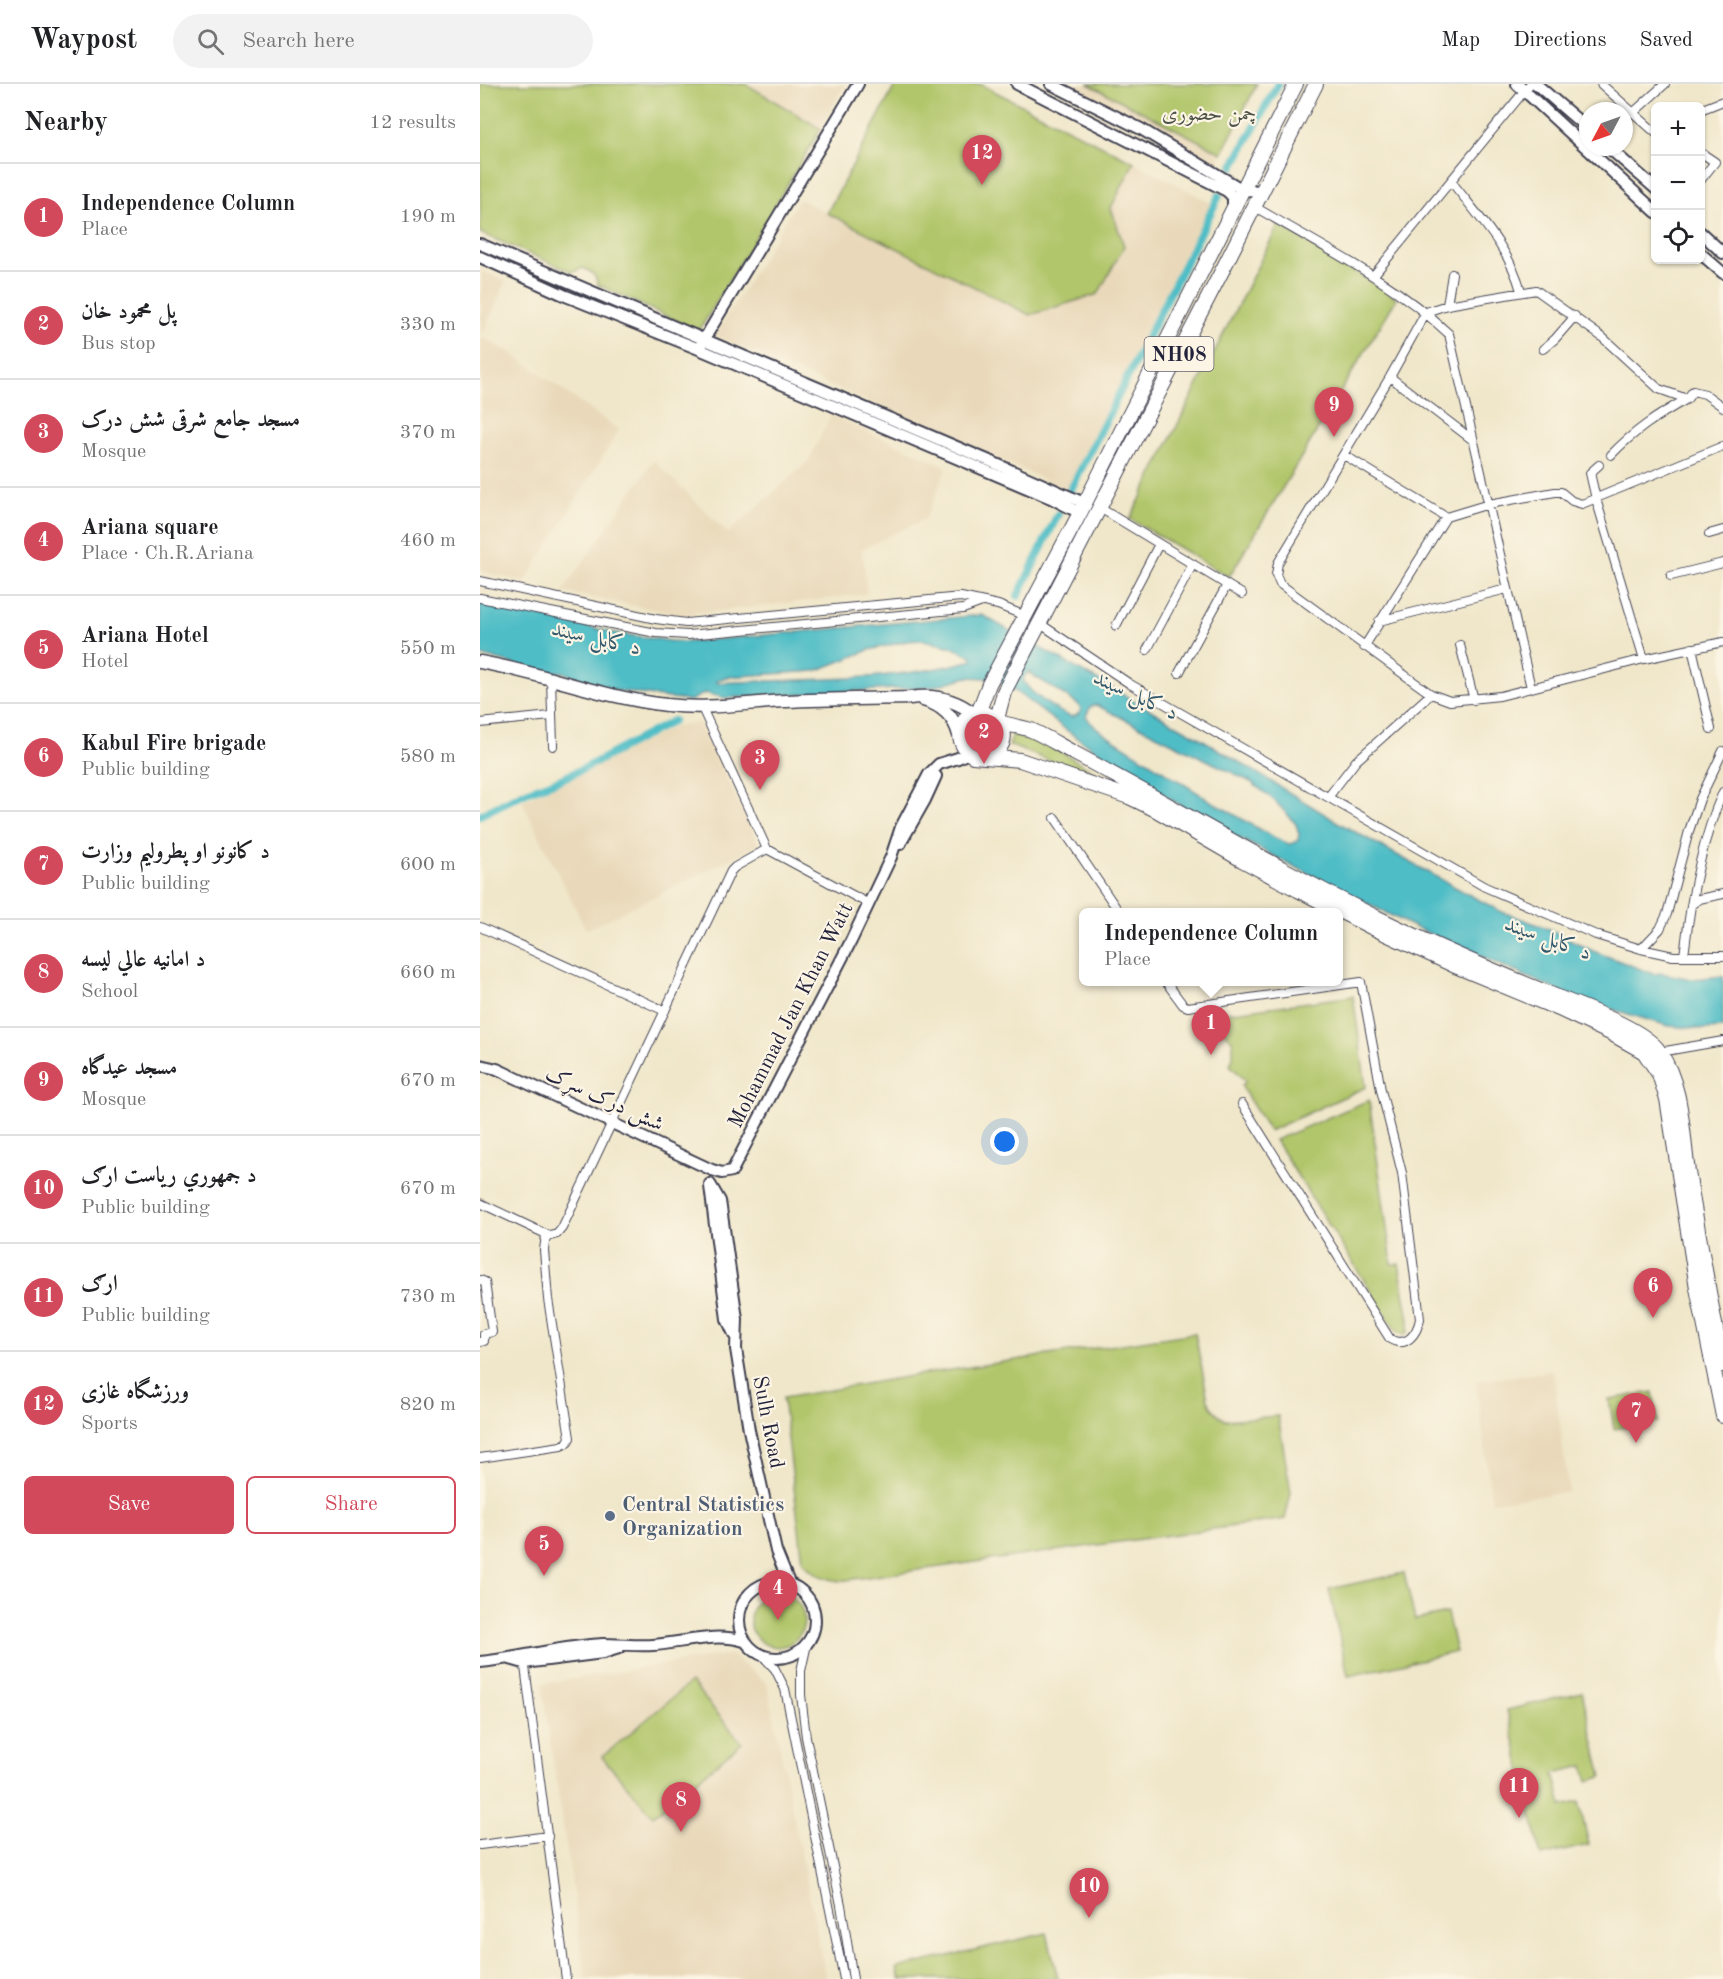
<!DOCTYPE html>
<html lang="en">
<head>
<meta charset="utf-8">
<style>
	:root { --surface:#fff; --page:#f2f2f2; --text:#202124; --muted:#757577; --line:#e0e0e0; --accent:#d1495b }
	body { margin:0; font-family:"Old Standard TT",Amiri,serif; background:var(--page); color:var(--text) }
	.controls { position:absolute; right:18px; top:18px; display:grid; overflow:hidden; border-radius:9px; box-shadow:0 2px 4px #0004 }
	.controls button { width:54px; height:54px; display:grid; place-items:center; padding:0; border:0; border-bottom:2px solid var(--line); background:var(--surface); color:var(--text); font:30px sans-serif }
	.compass { position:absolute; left:1099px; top:18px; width:54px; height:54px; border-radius:50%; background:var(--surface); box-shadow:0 2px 4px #0004; rotate:229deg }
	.you { position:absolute; left:525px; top:1058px; width:21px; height:21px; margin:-15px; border:4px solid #fff; border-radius:50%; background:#1a73e8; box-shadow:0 0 0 9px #1a73e833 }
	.badge { display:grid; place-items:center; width:39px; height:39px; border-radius:50%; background:var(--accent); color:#fff; font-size:20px; font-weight:700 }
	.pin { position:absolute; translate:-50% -50px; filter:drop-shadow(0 2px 3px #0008) }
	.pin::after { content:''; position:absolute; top:32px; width:21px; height:18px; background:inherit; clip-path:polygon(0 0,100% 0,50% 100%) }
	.popup { position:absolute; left:599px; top:824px; width:264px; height:78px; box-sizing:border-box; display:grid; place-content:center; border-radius:9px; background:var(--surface); filter:drop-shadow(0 2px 4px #0005); font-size:20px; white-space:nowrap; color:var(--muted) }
	.popup b { font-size:22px; color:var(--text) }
	.popup::after { content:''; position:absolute; left:50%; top:100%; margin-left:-12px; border:12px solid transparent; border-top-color:var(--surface) }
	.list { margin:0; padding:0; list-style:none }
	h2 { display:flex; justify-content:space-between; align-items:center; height:78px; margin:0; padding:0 24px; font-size:26px }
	h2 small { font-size:20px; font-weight:400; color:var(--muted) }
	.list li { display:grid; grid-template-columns:39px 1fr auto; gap:18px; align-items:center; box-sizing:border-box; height:108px; padding:0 24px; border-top:2px solid var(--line) }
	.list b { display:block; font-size:22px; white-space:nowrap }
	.list p { margin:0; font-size:20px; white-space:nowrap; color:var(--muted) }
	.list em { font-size:20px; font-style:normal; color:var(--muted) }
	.actions { display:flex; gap:12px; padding:18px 24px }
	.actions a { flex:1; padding:14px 0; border:2px solid var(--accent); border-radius:9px; text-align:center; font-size:21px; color:var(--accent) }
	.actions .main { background:var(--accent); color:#fff }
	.icon { flex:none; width:33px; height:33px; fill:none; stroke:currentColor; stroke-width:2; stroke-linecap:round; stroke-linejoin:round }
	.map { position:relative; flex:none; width:1243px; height:1895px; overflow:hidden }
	header { display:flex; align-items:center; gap:36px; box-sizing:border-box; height:84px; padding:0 30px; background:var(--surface); border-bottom:2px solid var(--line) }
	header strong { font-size:28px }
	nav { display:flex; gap:33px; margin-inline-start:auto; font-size:21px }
	.search { width:420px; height:54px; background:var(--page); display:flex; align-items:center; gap:15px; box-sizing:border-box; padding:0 21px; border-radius:33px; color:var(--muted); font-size:22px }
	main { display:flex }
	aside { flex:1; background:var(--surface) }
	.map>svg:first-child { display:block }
	.built { fill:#e9d9ba }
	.green { fill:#b1c66b; stroke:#6a7453; stroke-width:1.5 }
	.water { fill:#4fbdc6; stroke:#387080; stroke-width:1.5; fill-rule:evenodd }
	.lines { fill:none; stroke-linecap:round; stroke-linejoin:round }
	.canal { stroke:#4fbdc6; stroke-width:8 }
	.minor-casing { stroke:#414050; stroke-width:10 }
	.tertiary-casing { stroke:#414050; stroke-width:14 }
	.secondary-casing { stroke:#414050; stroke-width:14 }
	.primary-casing { stroke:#414050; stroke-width:15 }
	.trunk-casing { stroke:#414050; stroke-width:16 }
	.minor { stroke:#fff; stroke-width:8 }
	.tertiary { stroke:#fff; stroke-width:10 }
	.secondary { stroke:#fff; stroke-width:10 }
	.primary { stroke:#fff; stroke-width:12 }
	.trunk { stroke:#fff; stroke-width:14 }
	.service-dot { fill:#5c6f8a; stroke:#fcf5e5; stroke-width:2 }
	.labels { text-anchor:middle; stroke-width:4.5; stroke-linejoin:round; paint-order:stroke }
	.shield { fill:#fcf5e5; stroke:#63616e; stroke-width:1.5 }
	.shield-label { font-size:20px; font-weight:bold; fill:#22223b }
	.park-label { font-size:21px; fill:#4d5349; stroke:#fcf5e5 }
	.street-label { font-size:21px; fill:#22223b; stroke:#fcf5e5 }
	.service-label { font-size:21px; font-weight:bold; fill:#4e5e75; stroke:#fcf5e5; text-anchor:start }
	.water-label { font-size:22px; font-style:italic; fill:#32586c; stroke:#fcf5e5 }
</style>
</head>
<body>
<header>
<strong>Waypost</strong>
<div class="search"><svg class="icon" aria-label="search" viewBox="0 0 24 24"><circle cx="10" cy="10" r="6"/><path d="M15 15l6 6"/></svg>Search here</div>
<nav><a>Map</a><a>Directions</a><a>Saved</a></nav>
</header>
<main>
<aside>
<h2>Nearby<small>12 results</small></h2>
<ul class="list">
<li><span class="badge">1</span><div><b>Independence Column</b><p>Place</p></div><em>190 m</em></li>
<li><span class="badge">2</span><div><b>پل محمود خان</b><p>Bus stop</p></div><em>330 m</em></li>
<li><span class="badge">3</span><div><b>مسجد جامع شرقی شش درک</b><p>Mosque</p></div><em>370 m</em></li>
<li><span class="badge">4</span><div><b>Ariana square</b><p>Place · Ch.R.Ariana</p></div><em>460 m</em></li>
<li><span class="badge">5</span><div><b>Ariana Hotel</b><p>Hotel</p></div><em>550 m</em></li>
<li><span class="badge">6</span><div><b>Kabul Fire brigade</b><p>Public building</p></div><em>580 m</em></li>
<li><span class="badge">7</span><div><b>د کانونو او پطرولیم وزارت</b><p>Public building</p></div><em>600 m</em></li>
<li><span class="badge">8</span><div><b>د امانیه عالي لیسه</b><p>School</p></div><em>660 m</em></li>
<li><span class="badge">9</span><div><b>مسجد عیدگاه</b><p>Mosque</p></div><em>670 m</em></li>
<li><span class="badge">10</span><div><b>د جمهوري ریاست ارګ</b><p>Public building</p></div><em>670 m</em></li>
<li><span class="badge">11</span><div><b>ارګ</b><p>Public building</p></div><em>730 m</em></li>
<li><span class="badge">12</span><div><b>ورزشگاه غازی</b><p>Sports</p></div><em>820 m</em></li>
</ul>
<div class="actions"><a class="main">Save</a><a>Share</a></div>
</aside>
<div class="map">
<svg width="1243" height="1895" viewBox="0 0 1243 1895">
	<rect width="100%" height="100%" fill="#fcf5e5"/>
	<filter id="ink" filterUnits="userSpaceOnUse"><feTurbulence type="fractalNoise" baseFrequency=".0167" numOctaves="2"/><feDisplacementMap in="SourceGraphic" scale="12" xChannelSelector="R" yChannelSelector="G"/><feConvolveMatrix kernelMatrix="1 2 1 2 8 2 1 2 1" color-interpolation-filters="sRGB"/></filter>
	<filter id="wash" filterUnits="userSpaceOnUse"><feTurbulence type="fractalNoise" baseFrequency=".008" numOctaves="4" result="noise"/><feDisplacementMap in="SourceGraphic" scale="24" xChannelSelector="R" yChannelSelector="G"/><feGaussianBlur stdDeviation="1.35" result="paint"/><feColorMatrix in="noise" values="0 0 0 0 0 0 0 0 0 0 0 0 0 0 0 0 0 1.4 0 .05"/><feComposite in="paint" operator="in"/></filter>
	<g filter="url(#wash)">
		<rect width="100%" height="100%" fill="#f0e7ca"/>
		<path class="built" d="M 266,0 L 365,0 L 341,45 Z
			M 583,0 L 608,0 L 742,69 L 737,79 Z
			M 654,78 L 731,119 L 586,406 L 469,352 L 235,252 L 319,115 L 550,231 L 644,162 L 631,124 Z
			M 1,187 L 26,197 L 1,253 L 31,269 L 139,346 L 45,498 L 0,487 Z
			M 351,331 L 467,383 L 446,434 L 382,465 L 387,510 L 203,531 L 82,508 L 174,377 L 248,449 L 328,378 Z
			M 219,638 L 279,761 L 106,846 L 42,717 L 191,644 Z
			M 1073,1287 L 1089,1408 L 1012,1418 L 996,1297 Z
			M 250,1570 L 287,1599 L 346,1895 L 106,1895 L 62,1600 Z"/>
		<path class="green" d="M 0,0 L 266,0 L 341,45 L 219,247 L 118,201 C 116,191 112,188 103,184 L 92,188 L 0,149 Z
			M 416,0 L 500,0 L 654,78 L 631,124 L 644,162 L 618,210 L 550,231 L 347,129 Z
			M 608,0 L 777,0 L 742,69 Z
			M 799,140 L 917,214 L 749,493 L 650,435 Z
			M491 654a12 12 0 1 1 24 0a12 12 0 1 1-24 0Z
			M 545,646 L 641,704 L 529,661 L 534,648 L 542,651 Z
			M 873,912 L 886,1003 L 789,1047 L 764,1007 L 762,1001 L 766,997 L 750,981 L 753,973 L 753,958 C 746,947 739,944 726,946 L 719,929 L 754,928 Z
			M 889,1016 L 912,1180 L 919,1180 L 929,1236 L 928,1248 L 924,1251 L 916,1247 L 795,1056 Z
			M 715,1249 L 728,1316 L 731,1323 L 744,1336 L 798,1332 L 811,1409 L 805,1435 L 359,1497 C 343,1494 334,1491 323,1478 L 303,1314 L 437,1291 Z
			M 1173,1308 L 1178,1338 L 1134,1345 L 1129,1315 Z
			M 924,1489 L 935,1536 L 967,1529 L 976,1568 L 868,1592 L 849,1505 Z
			M270 1536a27 27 0 1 1 54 0a27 27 0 1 1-54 0Z
			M 211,1598 L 262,1659 L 173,1732 L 122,1673 Z
			M 1102,1608 L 1122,1693 L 1108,1697 L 1104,1682 L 1074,1689 L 1082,1722 L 1099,1718 L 1109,1761 L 1061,1772 L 1027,1626 Z
			M 567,1849 L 578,1895 L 420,1895 L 417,1884 Z"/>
		<path class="water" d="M 0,518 L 134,549 L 191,557 L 209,558 L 502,531 L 720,654 L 859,739 L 984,808 L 1022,828 L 1067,844 L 1113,867 L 1174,890 L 1181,889 L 1212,895 L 1243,892 L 1243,944 L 1224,945 L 1189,942 L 1097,915 L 930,841 L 723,736 L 649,688 L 593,651 L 535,607 L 518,598 L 505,594 L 487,593 L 452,603 L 245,614 L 225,609 L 210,617 L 117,604 L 83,588 L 63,588 L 0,571 ZM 442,556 L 472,563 L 491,572 L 493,576 C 411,599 322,594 238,599 L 236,597 L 246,593 L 336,587 L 389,566 L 427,557 ZM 548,588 L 598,620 L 601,625 L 600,629 L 593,633 C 581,630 545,607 543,594 ZM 616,621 L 771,698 L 795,717 L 816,740 L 819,750 L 818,756 L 814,759 L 809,760 L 793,753 L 729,716 L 622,648 L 610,638 L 606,632 L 611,622 Z"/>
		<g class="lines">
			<path class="canal" d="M 753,82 L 798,0
				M 589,409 L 739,112
				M 538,512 L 578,430
				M 0,731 L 46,708 L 79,696 L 107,683 L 193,637"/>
		</g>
	</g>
	<g filter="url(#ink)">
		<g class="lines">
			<g class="minor-casing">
				<path id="minor" d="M 1121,0 L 1176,49
					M 1220,26 L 1243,17
					M 1153,29 L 1185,0
					M 1220,68 L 1235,78 L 1220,97
					M 971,97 C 997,131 1030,165 1041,207
					M 775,123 C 841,162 913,197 969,250 L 1051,604
					M 893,192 L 1050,0
					M 967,221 L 972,190
					M 1063,265 L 1075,255 L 1095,232
					M 910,293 L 994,357
					M 1243,323 L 1225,310 L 1213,307 L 1207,315 L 1179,305 L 1122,253 L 1056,206 L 967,221 L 946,228 L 910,293 L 798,479 L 796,491 L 800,500 L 937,600 L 951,610 L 970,617 L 1020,612 L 1164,575 L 1243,558
					M 864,371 L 966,433
					M 1131,371 C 1154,347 1178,331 1207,315
					M 1119,381 L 1110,389 L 1116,415 L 1164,575
					M 620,424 L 762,510
					M 1229,450 L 1243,446
					M 1191,492 L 1243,479
					M 0,497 L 176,535 L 206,539 L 481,513 L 518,521 L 543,531
					M 0,514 L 176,549 L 208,551 L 483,525 L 502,518
					M 899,537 L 1027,505
					M 559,539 L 650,600 L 1005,803 L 1116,851 L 1161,865 L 1193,872 L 1243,872
					M 636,542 L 679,460
					M 980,561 L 994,616
					M 884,563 L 966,433 L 1009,420 L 1075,408 L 1081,408 L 1092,417 L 1102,420 L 1243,362
					M 1212,564 L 1231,645
					M 667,566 L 713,480
					M 699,589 L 747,501
					M 71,595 L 73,662
					M 222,624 L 287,765 L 389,820
					M 0,639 L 71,632
					M 849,712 L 876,677 L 951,610
					M 575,734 L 639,828
					M 1211,821 L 1219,815 L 1243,810
					M 0,843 L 185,927
					M 1161,865 L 1180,845 L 1187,830 L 1209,747 L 1220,715 L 1243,667
					M 1204,872 C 1210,819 1221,757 1243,708
					M 686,898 L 703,921 L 708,923 L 881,898 L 901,1006 L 922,1089 L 940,1235 C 937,1249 927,1265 910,1255 L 762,1020
					M 1180,968 L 1243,957
					M 0,1119 L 70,1152 L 77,1150 L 82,1144 L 251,787 L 255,783 L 287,765
					M 0,1196 L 5,1198 L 12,1248 L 4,1250 L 4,1257 L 0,1258
					M 0,1374 L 81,1362 L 87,1359 L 90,1354 L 68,1215 L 64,1166 L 66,1151
					M 327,1560 L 321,1587 L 321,1611 L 326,1653 L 361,1821 L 373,1895
					M 282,1571 L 295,1585 L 305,1605 L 364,1895
					M 44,1575 L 86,1895
					M 0,1761 L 68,1752"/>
			</g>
			<g class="tertiary-casing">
				<path id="tertiary" d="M 220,262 L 378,0
					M 230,1100 L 240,1117 L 257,1235 L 256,1265 L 269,1346 L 296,1467 L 309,1499
					M 230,1102 L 247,1235 L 255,1252
					M259 1536a38 38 0 1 1 76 0a38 38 0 1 1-76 0Z
					M 30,1575 L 44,1579 L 123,1569 L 139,1564
					M 0,1578 C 41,1574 81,1562 123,1560 C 139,1560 157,1562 173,1561 C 203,1559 235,1548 264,1557"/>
			</g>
			<g class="secondary-casing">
				<path id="secondary" d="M 537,0 L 747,107 L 753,113 L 753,124
					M 571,0 L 661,45 L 763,106 L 783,107
					M 1037,0 L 1176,128
					M 1056,0 L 1108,45
					M 1128,63 L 1176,105
					M 1220,148 L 1243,169
					M 0,160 L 512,378 L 604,419
					M 1220,169 L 1243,189
					M 0,173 L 86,212 L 219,265 L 573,415 L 600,429
					M 420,760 L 445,716 L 456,692
					M 0,981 L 17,985 L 232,1086 L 242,1089 L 252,1087 L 371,857 L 411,773 L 421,743 L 449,690 L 459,680 L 478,674 L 488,669"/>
			</g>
			<g class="primary-casing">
				<path id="primary" d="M 0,578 C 63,589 123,614 187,621 C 227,626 266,619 306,617 C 347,615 389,615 430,614 C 455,610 475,615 494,630
					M 443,616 C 462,621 474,632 479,651"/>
			</g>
			<g class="trunk-casing">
				<path id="trunk" d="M 498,629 L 509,600 L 600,429 L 816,0
					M 517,635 L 524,608 L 743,185 L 836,0
					M 507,673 C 523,667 528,653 520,638
					M 1243,1281 C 1230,1217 1219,1153 1208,1088 C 1202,1048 1203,1001 1179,967 C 1162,943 1096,921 1068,909 C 1011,886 955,862 900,835 C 795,784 695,723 592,668 C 579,661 565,652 551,646 C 542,643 532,642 523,639 C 516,636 512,630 503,629 C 477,627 472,660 493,672 L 540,676 L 649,713 L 676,726 L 762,776 L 818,806 L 893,844 L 973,881 L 1079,925 L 1130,949 L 1164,968 L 1179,990 L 1187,1015 L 1217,1204 L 1243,1332"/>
			</g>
			<use href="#minor" class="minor"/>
			<use href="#tertiary" class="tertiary"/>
			<use href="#secondary" class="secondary"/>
			<use href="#primary" class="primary"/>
			<use href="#trunk" class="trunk"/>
		</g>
	</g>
	<circle class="service-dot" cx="130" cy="1432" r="6"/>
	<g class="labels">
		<rect class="shield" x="664.5" y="253" width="69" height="34" rx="4.5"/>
		<g class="shield-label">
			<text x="699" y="277">NH08</text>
		</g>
		<g class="park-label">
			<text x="729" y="36">چمن حضوری</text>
		</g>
		<g class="street-label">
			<text transform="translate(310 931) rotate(-63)" y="7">Mohammad Jan Khan Watt</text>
			<text transform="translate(125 1014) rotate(25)" y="7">شش درک سړک</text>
			<text transform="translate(289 1338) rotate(79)" y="7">Sulh Road</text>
		</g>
		<g class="service-label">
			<text x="142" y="1427">Central Statistics<tspan x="142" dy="24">Organization</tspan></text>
		</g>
		<g class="water-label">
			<text transform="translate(117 553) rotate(13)" y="8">د کابل سيند</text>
			<text transform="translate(657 610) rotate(25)" y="8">د کابل سيند</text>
			<text transform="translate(1069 853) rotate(20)" y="8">د کابل سيند</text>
		</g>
	</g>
</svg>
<div class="controls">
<button>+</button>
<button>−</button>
<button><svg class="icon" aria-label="locate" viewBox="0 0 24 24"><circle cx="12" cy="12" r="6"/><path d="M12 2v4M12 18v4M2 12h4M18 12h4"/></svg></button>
</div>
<svg class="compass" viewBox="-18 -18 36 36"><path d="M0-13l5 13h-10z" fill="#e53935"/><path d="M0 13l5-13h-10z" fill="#757577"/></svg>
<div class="you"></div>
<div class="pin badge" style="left:731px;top:971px">1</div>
<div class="popup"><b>Independence Column</b>Place</div>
<div class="pin badge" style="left:504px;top:680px">2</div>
<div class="pin badge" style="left:280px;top:706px">3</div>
<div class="pin badge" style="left:298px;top:1536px">4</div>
<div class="pin badge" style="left:64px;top:1492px">5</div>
<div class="pin badge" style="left:1173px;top:1234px">6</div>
<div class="pin badge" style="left:1156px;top:1359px">7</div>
<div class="pin badge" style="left:201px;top:1748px">8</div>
<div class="pin badge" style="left:854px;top:353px">9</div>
<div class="pin badge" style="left:609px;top:1834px">10</div>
<div class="pin badge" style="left:1039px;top:1734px">11</div>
<div class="pin badge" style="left:502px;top:101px">12</div>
</div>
</main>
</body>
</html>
